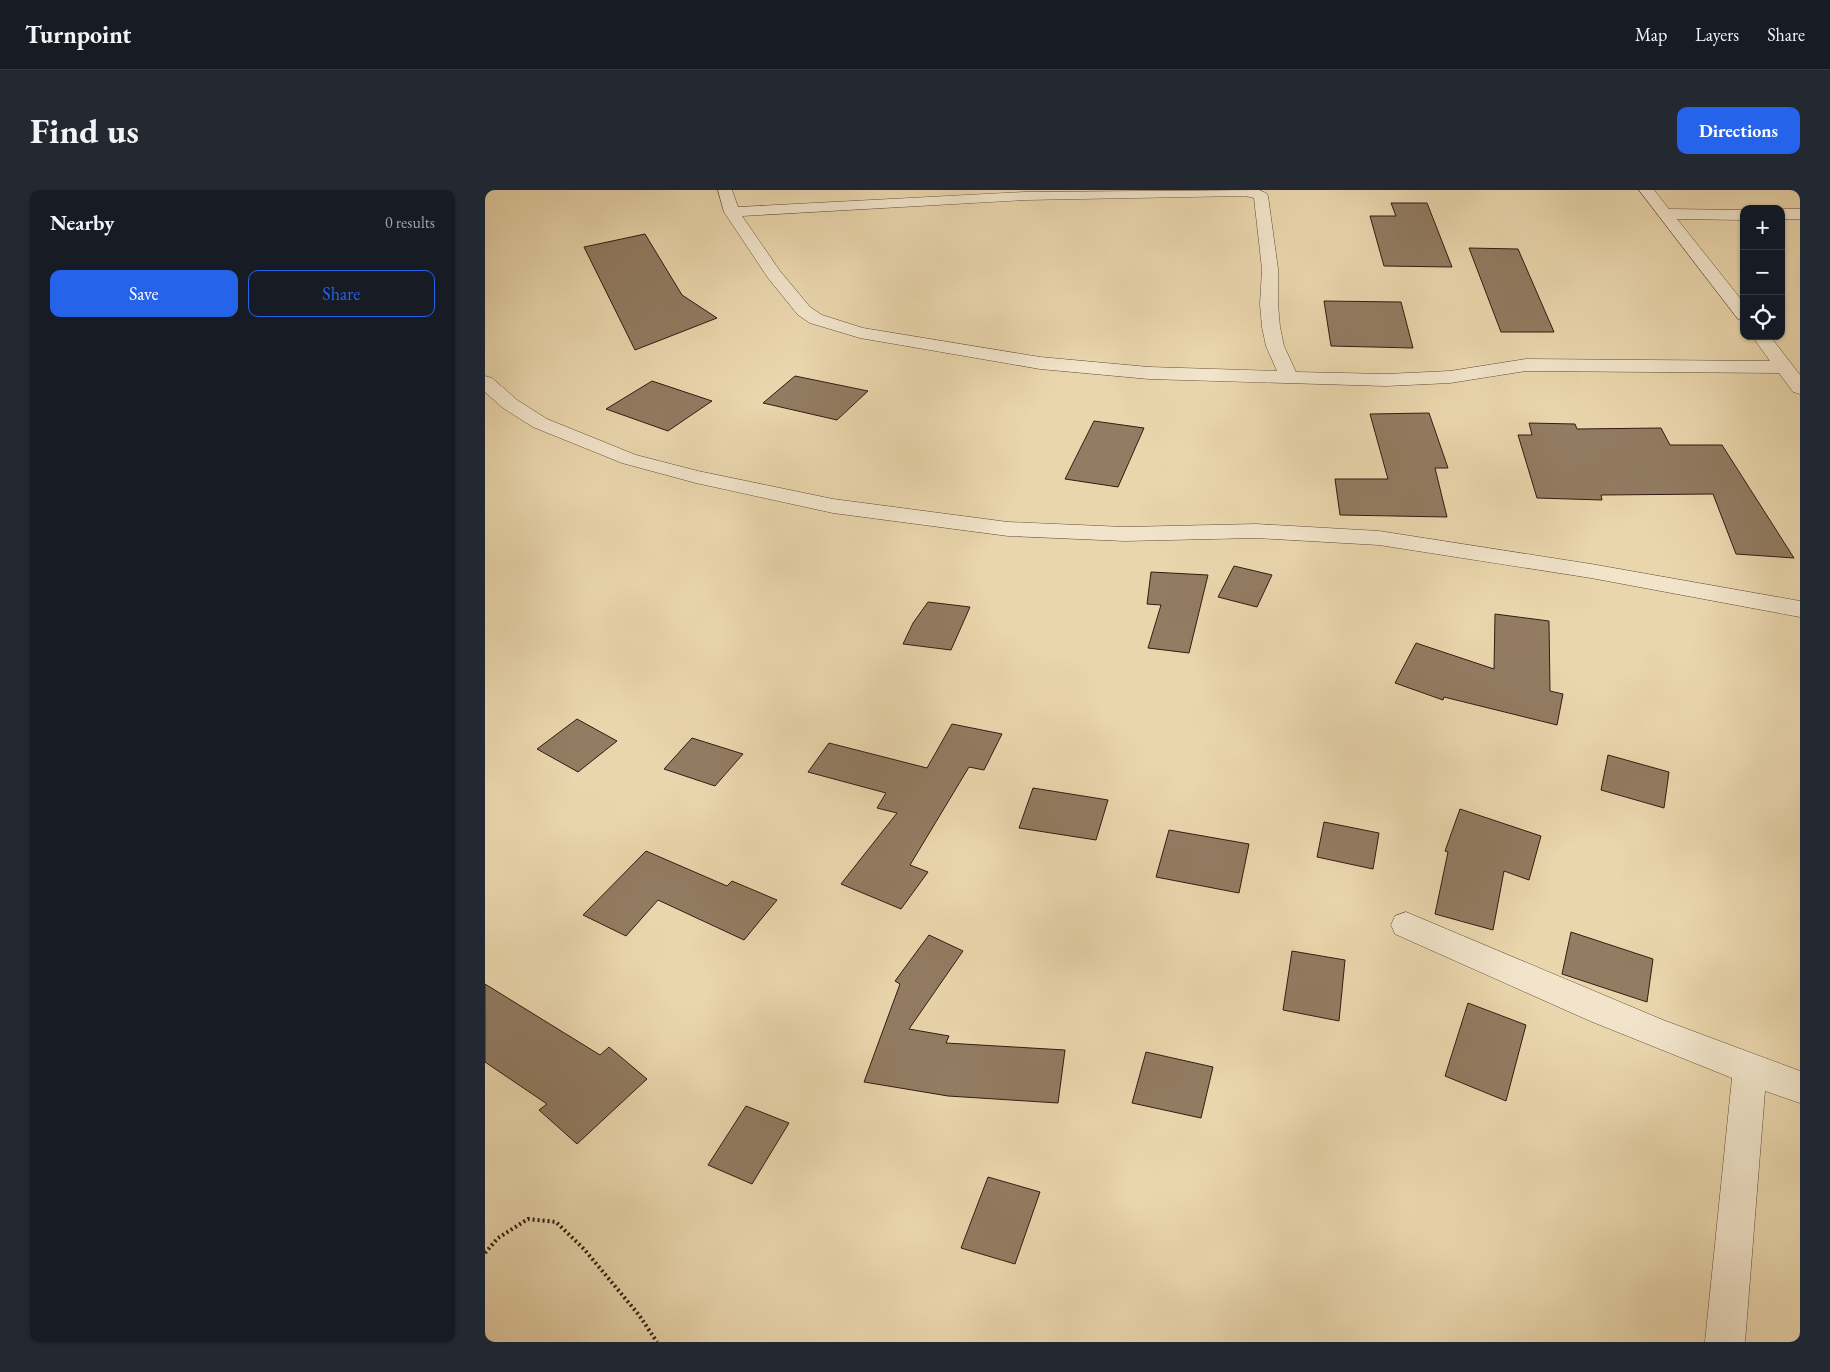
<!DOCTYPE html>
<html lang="en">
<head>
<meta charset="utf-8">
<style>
	:root { --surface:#171b24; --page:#242831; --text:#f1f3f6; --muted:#9ea1a6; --line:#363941; --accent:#2563eb }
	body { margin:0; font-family:"EB Garamond",serif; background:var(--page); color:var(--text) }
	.controls { position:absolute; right:15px; top:15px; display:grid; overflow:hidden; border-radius:10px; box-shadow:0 1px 4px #0004 }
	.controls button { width:45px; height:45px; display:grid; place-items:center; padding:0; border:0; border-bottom:1px solid var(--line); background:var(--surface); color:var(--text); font:25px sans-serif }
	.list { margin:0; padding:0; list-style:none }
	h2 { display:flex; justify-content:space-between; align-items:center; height:65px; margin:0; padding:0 20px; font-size:21px }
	h2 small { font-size:16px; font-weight:400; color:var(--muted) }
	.actions { display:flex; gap:10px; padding:15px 20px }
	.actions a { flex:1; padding:11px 0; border:1px solid var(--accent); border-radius:10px; text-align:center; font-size:18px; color:var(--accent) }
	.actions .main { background:var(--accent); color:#fff }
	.icon { flex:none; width:28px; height:28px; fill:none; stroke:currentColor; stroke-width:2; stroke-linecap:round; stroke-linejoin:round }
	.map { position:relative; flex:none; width:1315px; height:1152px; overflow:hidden; border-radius:10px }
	header { display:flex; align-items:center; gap:30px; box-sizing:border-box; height:70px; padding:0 25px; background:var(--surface); border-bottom:1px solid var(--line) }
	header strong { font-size:24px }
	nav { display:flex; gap:28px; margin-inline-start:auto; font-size:18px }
	.intro { display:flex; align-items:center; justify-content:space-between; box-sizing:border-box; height:120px; padding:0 30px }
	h1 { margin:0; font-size:35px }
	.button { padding:12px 22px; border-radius:10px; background:var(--accent); color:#fff; font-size:18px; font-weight:700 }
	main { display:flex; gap:30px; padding:0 30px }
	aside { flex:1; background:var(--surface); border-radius:10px; box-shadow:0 1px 4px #0004 }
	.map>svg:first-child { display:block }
	.building { fill:#927c62; stroke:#331b11 }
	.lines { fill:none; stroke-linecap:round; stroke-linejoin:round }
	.minor-casing { stroke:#614a38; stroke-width:1 }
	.tertiary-casing { stroke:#614a38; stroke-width:1 }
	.path { stroke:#331b11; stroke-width:4; stroke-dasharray:2 3; stroke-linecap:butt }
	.minor { fill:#f1e4ca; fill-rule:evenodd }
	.tertiary { fill:#f1e4ca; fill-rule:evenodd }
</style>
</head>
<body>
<header>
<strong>Turnpoint</strong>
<nav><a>Map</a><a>Layers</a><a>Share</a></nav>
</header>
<div class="intro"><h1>Find us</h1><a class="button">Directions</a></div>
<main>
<aside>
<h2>Nearby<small>0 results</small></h2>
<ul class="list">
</ul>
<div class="actions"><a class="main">Save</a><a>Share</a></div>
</aside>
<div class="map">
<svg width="1315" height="1152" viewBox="0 0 1315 1152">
	<rect width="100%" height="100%" fill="#ead6ad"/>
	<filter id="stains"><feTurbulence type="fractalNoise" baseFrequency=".004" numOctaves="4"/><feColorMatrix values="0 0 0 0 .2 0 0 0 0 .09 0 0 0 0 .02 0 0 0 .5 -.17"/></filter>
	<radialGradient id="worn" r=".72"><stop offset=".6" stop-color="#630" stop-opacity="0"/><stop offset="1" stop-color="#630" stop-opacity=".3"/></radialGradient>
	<path class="building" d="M 906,13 L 942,13 L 967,77 L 899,76 L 885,26 L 911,26 Z
		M 160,44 L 197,105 L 232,128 L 150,160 L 99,57 Z
		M 984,58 L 1033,59 L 1069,142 L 1016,142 Z
		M 839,111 L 916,112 L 928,158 L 846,156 Z
		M 310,186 L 383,201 L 352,230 L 278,213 Z
		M 167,191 L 227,211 L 183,241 L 121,219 Z
		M 944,223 L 963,278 L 950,278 L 962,327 L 855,325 L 850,289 L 903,289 L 885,224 Z
		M 609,231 L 659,238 L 633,297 L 580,289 Z
		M 1044,233 L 1090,234 L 1092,239 L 1176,238 L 1185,255 L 1237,255 L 1309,368 L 1251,364 L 1228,304 L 1116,305 L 1117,310 L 1052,308 L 1033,245 L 1047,245 Z
		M 749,376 L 787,385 L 772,417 L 733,407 Z
		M 666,382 L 723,385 L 704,463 L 663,458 L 676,415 L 662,414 Z
		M 443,412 L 485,417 L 466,460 L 418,454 L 428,433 Z
		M 1010,424 L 1064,431 L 1065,501 L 1078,504 L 1072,535 L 959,507 L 958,510 L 910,493 L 931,453 L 1009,479 Z
		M 92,529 L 132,551 L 93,582 L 52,559 Z
		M 467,534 L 517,544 L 499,580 L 484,577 L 425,675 L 443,682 L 416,719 L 356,694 L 412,623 L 392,618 L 401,603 L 323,582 L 344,553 L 442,578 Z
		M 207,548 L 258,564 L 230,596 L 179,579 Z
		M 1123,565 L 1184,582 L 1179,618 L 1116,600 Z
		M 548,598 L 623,610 L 611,650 L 534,638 Z
		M 975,619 L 1056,646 L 1044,690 L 1019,681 L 1008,740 L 950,724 L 963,662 L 960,661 Z
		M 839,632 L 894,643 L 888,679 L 832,667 Z
		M 684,640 L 764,654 L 754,703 L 671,687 Z
		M 161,661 L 242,696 L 247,691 L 292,710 L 259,750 L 173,710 L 141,746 L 98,725 Z
		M 1086,742 L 1168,769 L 1162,812 L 1077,784 Z
		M 444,745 L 478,761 L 424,839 L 464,846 L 461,853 L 580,860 L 573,913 L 463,906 L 379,892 L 415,794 L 410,791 Z
		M 807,761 L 860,770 L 854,831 L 798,820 Z
		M 0,794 L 115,865 L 124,857 L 162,889 L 92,954 L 54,920 L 62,914 L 0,872 Z
		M 983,813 L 1041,835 L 1021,911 L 960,886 Z
		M 661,862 L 728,877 L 716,928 L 647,913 Z
		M 261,916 L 304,933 L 267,994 L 223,975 Z
		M 503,987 L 555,1002 L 530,1074 L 476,1058 Z"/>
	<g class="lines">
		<g class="minor-casing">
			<path id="minor" d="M 233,0 L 247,0 L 253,17 L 540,2 L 774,0 L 781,3 L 783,6 L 793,79 L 793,114 L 795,137 L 799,156 L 811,182 L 901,184 L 965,181 L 1041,169 L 1285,171 L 1267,146 L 1285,146 L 1315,185 L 1315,204 L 1308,202 L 1294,183 L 1041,181 L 965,193 L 901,196 L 664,189 L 555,179 L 375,148 L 325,133 L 313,125 L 283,88 L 239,22 ZM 761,6 L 769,8 L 777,79 L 775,114 L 777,137 L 781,156 L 792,181 L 664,177 L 555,167 L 378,138 L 337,125 L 325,117 L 295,81 L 257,26 L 540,10 Z
				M 1154,0 L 1169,0 L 1184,19 L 1259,20 L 1259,30 L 1192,29 L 1259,113 L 1259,130 L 1253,129 Z
				M 1296,19 L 1315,19 L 1315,29 L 1296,29 Z
				M 921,722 L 1178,830 L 1315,881 L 1315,913 L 1280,901 L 1260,1152 L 1220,1152 L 1247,888 L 1105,831 L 910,744 L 906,735 L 910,726 Z"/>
		</g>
		<g class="tertiary-casing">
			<path id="tertiary" d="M 0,186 L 7,188 L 32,210 L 62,229 L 151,265 L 213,281 L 348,309 L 523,332 L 640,337 L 771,334 L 894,341 L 1106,374 L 1315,411 L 1315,427 L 1106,388 L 894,355 L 771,348 L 640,351 L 523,346 L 348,323 L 211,293 L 137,273 L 48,237 L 18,218 L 0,202 Z"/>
		</g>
		<path class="path" d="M 0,1063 L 13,1048 L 43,1029 L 71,1032 L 99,1059 L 154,1125 L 172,1152"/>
		<use href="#minor" class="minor"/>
		<use href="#tertiary" class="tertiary"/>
	</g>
	<rect width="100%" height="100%" filter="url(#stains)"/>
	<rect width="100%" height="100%" fill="url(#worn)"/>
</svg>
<div class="controls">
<button>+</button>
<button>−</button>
<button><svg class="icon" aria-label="locate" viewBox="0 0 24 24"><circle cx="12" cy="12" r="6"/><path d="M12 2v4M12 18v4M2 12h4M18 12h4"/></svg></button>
</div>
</div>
</main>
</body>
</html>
